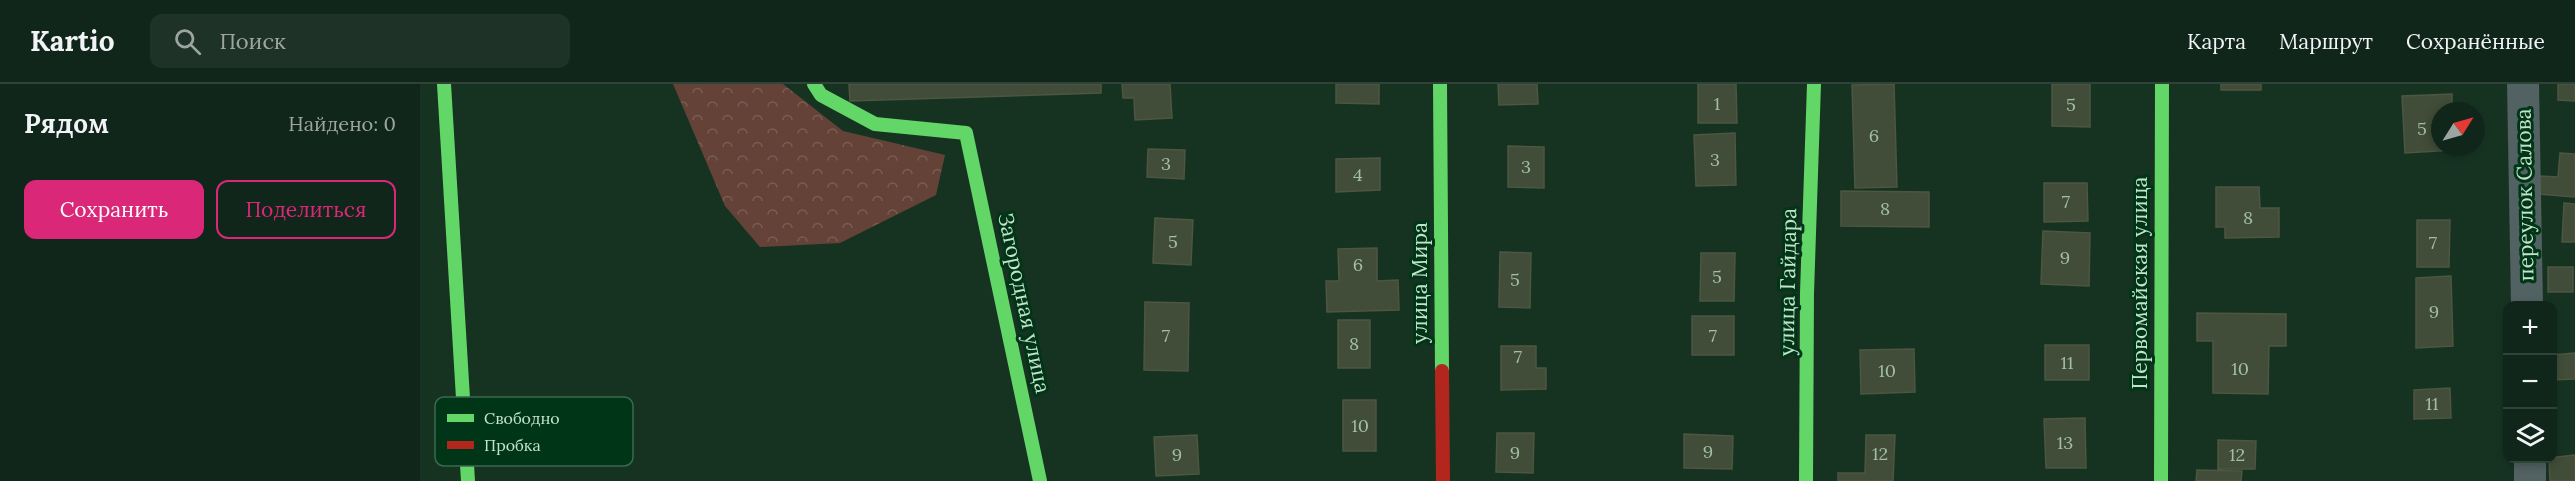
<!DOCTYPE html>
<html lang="ru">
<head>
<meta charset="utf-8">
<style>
	:root { --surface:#10261a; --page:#1e3227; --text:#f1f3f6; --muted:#9ca5a2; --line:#304339; --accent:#db2777 }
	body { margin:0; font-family:Lora,serif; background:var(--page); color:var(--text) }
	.controls { position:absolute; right:18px; bottom:18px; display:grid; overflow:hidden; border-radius:12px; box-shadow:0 3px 9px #0003 }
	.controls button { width:54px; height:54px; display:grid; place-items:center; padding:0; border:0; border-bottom:2px solid var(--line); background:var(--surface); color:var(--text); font:30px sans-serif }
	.compass { position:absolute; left:2011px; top:18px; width:54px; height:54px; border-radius:50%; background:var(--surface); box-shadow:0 3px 9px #0003; rotate:53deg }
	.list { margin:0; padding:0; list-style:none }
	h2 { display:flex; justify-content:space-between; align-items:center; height:78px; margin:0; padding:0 24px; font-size:26px }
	h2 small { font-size:20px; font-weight:400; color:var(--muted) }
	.actions { display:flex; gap:12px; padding:18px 24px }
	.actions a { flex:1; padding:14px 0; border:2px solid var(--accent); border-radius:12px; text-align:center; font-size:21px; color:var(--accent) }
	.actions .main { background:var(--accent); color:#fff }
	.icon { flex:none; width:33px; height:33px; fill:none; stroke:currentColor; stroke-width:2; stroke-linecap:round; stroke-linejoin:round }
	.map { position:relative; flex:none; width:2155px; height:397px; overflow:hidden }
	header { display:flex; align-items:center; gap:36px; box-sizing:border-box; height:84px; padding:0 30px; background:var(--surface); border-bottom:2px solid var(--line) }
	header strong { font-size:28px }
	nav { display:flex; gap:33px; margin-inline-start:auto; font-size:21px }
	.search { width:420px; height:54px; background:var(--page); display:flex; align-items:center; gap:15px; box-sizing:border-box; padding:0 21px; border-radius:12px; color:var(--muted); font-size:22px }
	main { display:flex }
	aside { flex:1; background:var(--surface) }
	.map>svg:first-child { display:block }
	.forest { fill:url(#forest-crowns) }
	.building { fill:#414d39; stroke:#4c5641; stroke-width:1.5 }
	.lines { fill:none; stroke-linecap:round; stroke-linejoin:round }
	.street { stroke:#526161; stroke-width:32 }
	.fast { stroke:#63d668; stroke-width:14 }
	.jam { stroke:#b3261e; stroke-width:14 }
	.labels { text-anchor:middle; stroke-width:6; stroke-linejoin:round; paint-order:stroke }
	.number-label { font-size:18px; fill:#a2bea6 }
	.street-label { font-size:21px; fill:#c3e4cb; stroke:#003517 }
	.key { fill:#003517; stroke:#3a6a4d; stroke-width:1.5 }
	.key-label { font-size:16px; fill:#c3e4cb }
</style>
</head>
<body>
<header>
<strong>Kartio</strong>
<div class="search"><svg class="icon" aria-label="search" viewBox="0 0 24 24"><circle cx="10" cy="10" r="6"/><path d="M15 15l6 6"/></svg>Поиск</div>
<nav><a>Карта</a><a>Маршрут</a><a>Сохранённые</a></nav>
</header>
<main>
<aside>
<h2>Рядом<small>Найдено: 0</small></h2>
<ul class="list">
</ul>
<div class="actions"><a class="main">Сохранить</a><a>Поделиться</a></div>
</aside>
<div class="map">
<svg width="2155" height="397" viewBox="0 0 2155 397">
	<defs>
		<pattern id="forest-crowns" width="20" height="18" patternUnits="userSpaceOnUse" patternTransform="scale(1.5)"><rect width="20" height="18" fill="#644237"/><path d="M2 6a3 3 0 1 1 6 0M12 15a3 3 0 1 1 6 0" fill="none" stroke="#795d53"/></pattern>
	</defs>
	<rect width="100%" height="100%" fill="#163322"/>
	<path class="forest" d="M 253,0 L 363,0 L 423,47 L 525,71 L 516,111 L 420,159 L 340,163 L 305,122 Z"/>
	<path class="building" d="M 429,0 L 681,0 L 681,9 L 430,17 Z
		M 702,0 L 750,0 L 752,34 L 715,36 L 714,14 L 703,14 Z
		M 916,0 L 959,0 L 959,20 L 916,19 Z
		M 1078,0 L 1117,0 L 1118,20 L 1079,21 Z
		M 1278,0 L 1316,0 L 1317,39 L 1278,39 Z
		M 1474,0 L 1477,103 L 1435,104 L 1432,1 Z
		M 1632,0 L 1670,0 L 1670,43 L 1632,42 Z
		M 1801,0 L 1841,0 L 1841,6 L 1801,6 Z
		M 2138,0 L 2155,0 L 2155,17 L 2138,16 Z
		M 2032,10 L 2032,27 L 2020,27 L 2020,63 L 2034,63 L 2034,66 L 1985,69 L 1982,12 Z
		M 1315,49 L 1316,101 L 1276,102 L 1274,51 Z
		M 1088,62 L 1124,63 L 1124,104 L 1088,103 Z
		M 728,65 L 765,66 L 764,95 L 727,93 Z
		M 2140,69 L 2155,70 L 2155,113 L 2118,110 L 2120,92 L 2138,93 Z
		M 960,74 L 960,106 L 916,108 L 916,75 Z
		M 1624,99 L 1667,99 L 1668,137 L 1624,138 Z
		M 1796,103 L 1839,103 L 1840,124 L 1859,124 L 1859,153 L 1805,154 L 1805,143 L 1796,143 Z
		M 1421,107 L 1509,108 L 1509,143 L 1421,142 Z
		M 2144,119 L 2155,120 L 2155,158 L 2142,158 Z
		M 735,134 L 773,136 L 771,181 L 733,179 Z
		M 1997,136 L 2030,136 L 2029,183 L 1997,183 Z
		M 1623,147 L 1670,149 L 1669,202 L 1621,200 Z
		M 957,164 L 957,197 L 978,196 L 979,226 L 907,228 L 906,197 L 919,197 L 918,165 Z
		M 1080,168 L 1111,169 L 1110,224 L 1079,223 Z
		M 1281,169 L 1315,169 L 1314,217 L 1280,217 Z
		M 2128,183 L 2153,183 L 2153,208 L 2128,208 Z
		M 2031,192 L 2033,262 L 1996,264 L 1996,194 Z
		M 725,218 L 769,219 L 768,287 L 724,286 Z
		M 1777,229 L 1866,230 L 1866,262 L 1849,262 L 1848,310 L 1793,309 L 1793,257 L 1777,257 Z
		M 1272,232 L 1314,232 L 1314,271 L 1272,271 Z
		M 918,236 L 950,236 L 950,284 L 918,284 Z
		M 1625,261 L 1669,261 L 1669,296 L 1625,296 Z
		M 1081,262 L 1116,262 L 1116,284 L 1126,284 L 1126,305 L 1081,306 Z
		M 1494,265 L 1495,308 L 1441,310 L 1440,266 Z
		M 2155,269 L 2155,295 L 2132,296 L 2132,271 Z
		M 2030,304 L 2031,334 L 1994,335 L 1994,306 Z
		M 923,316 L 956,316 L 956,367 L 923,367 Z
		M 1665,334 L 1666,384 L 1626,384 L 1624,335 Z
		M 1077,349 L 1114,349 L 1113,389 L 1076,388 Z
		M 1264,350 L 1313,352 L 1312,385 L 1264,384 Z
		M 777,351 L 779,390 L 736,392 L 734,353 Z
		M 1446,351 L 1475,351 L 1473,397 L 1418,397 L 1418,389 L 1445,389 Z
		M 1798,356 L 1836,357 L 1835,385 L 1798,385 Z
		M 2155,371 L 2155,397 L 2130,397 L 2129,374 Z
		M 1777,386 L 1822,387 L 1821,397 L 1776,397 Z"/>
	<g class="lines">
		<path class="street" d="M 2103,0 L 2107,222
			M 2110,374 L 2110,397"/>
		<path class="fast" d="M 24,0 L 48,397
			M 394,0 L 401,11 L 455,40 L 546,49 L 620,397
			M 1020,0 L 1022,287
			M 1386,397 L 1387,209 L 1394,0
			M 1741,397 L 1742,0"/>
		<path class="jam" d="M 1022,287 L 1023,397"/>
	</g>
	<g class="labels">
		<g class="number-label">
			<text x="1297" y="26">1</text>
			<text x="1651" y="27">5</text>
			<text x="2002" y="51">5</text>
			<text x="1454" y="58">6</text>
			<text x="1295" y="82">3</text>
			<text x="746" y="86">3</text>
			<text x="1106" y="89">3</text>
			<text x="938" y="97">4</text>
			<text x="1646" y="124">7</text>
			<text x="1465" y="131">8</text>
			<text x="1828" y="140">8</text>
			<text x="753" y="164">5</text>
			<text x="2013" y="165">7</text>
			<text x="1645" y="180">9</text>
			<text x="938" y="187">6</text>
			<text x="1297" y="199">5</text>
			<text x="1095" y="202">5</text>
			<text x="2014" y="234">9</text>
			<text x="746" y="258">7</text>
			<text x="1293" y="258">7</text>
			<text x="934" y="266">8</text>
			<text x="1098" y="279">7</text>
			<text x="1647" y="285">11</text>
			<text x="1820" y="291">10</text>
			<text x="1467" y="293">10</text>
			<text x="2012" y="326">11</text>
			<text x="940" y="348">10</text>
			<text x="1645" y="365">13</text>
			<text x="1288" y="374">9</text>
			<text x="1095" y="375">9</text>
			<text x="1460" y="376">12</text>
			<text x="757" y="377">9</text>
			<text x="1817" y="377">12</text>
		</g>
		<g class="street-label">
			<text transform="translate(2105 111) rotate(-91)" y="7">переулок Салова</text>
			<text transform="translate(1368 198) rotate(-89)" y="7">улица Гайдара</text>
			<text transform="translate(1000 199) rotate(-90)" y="7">улица Мира</text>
			<text transform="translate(1720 199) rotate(-90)" y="7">Первомайская улица</text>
			<text transform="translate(604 219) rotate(78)" y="7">Загородная улица</text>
		</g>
	</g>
	<rect x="15" y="313" width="198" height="69" rx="9" class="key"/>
	<rect x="27" y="330" width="27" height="8" fill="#63d668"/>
	<rect x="27" y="357" width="27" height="8" fill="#b3261e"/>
	<g class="key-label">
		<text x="64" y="340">Свободно</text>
		<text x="64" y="367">Пробка</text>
	</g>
</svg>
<div class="controls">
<button>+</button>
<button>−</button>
<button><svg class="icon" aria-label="layers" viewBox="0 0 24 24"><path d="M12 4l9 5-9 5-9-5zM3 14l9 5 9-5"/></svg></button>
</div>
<svg class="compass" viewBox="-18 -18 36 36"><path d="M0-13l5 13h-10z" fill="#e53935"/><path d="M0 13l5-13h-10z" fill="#9ca5a2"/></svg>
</div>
</main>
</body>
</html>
